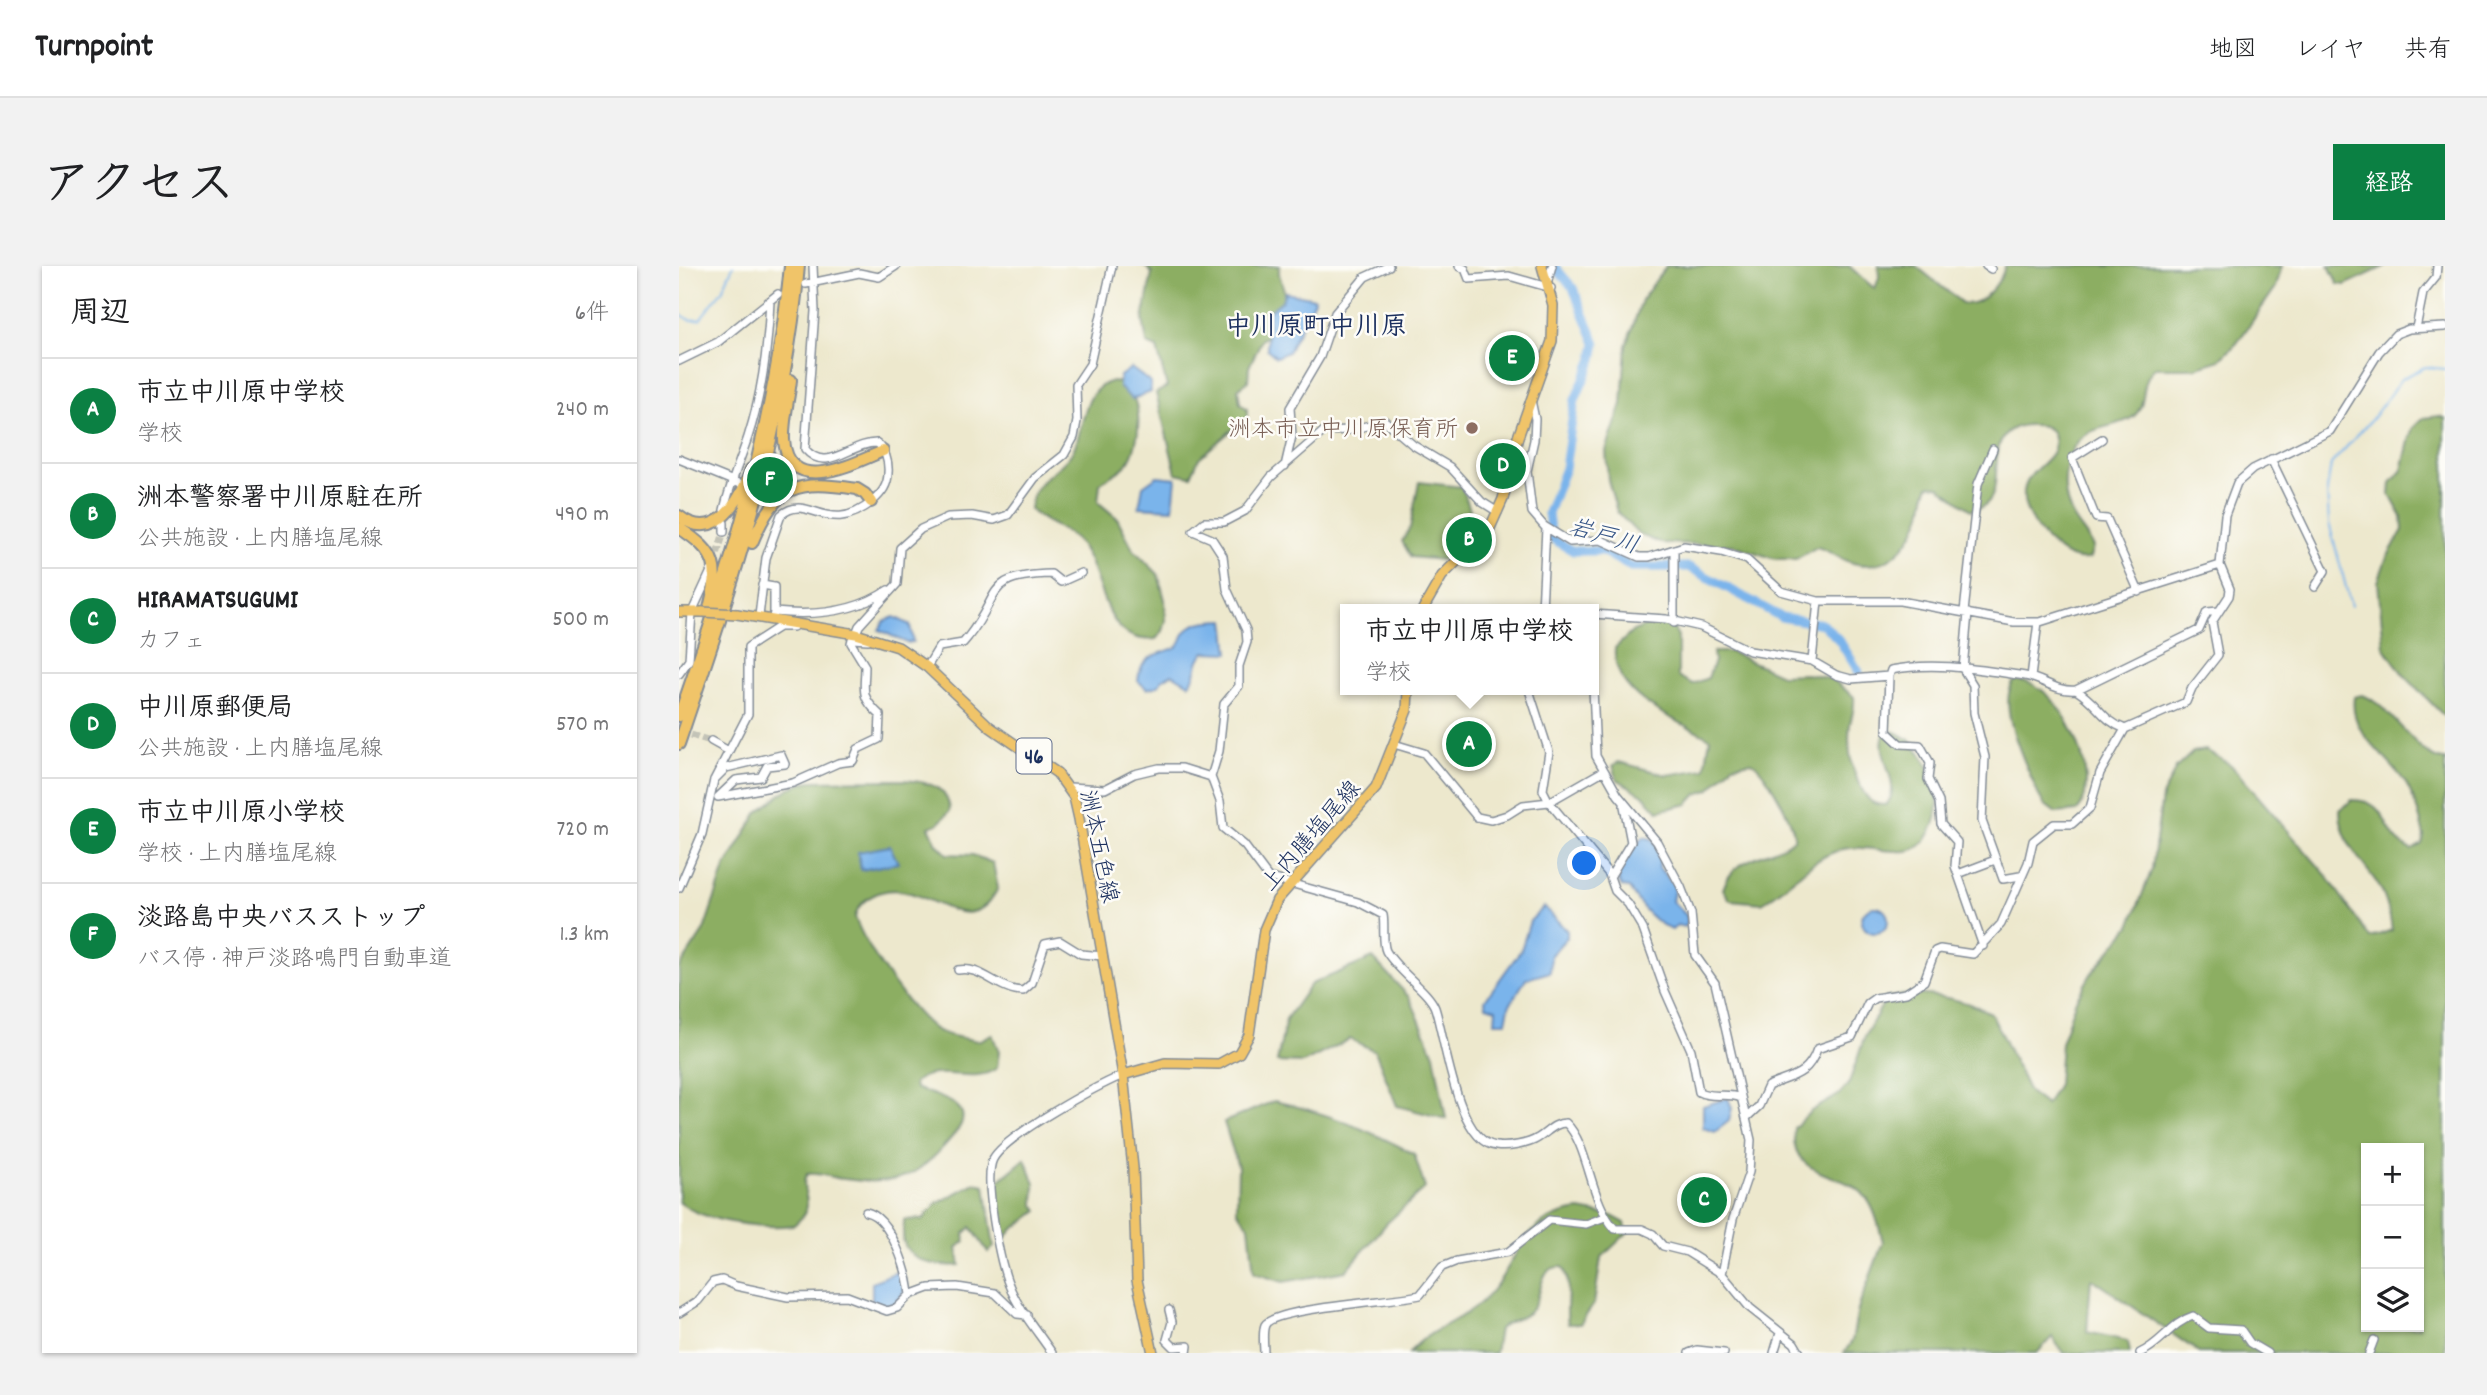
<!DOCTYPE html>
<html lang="ja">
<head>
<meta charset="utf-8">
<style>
	:root { --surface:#fff; --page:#f2f2f2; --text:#202124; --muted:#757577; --line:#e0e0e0; --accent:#0b8043 }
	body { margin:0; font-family:Dekko,"Klee One",sans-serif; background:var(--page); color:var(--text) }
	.controls { position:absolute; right:21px; bottom:21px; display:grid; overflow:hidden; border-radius:0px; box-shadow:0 2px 5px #0004 }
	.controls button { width:63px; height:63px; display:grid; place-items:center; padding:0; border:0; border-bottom:2px solid var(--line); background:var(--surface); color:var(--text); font:35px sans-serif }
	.you { position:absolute; left:906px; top:598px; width:24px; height:24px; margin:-18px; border:5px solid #fff; border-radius:50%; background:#1a73e8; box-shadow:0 0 0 10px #1a73e833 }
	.badge { display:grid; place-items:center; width:46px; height:46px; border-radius:50%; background:var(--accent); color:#fff; font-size:23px; font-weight:700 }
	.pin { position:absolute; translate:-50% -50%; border:4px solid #fff; box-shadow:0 2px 7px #0006 }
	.popup { position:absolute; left:661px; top:338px; width:259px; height:91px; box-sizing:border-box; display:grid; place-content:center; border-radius:0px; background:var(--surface); filter:drop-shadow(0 2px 5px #0005); font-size:23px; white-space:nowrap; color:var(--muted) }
	.popup b { font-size:26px; color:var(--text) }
	.popup::after { content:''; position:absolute; left:50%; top:100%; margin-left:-14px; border:14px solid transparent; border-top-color:var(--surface) }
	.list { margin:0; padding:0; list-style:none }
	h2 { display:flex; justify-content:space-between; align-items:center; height:91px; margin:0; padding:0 28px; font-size:30px }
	h2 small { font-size:23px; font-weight:400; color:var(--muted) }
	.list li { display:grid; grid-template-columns:46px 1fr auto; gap:21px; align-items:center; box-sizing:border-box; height:105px; padding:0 28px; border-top:2px solid var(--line) }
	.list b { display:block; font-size:26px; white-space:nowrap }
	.list p { margin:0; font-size:23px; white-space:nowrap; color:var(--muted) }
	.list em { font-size:23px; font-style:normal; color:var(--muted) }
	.icon { flex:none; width:38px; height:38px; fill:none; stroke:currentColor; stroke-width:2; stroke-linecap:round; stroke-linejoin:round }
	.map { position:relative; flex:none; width:1766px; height:1087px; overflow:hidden; border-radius:0px }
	header { display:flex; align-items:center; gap:42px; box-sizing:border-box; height:98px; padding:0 35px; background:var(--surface); border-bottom:2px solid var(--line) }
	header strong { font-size:33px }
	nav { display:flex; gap:38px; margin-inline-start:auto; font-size:24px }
	.intro { display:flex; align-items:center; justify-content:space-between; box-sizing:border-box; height:168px; padding:0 42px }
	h1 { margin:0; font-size:49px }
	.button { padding:18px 32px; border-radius:0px; background:var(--accent); color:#fff; font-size:24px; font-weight:700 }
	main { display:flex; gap:42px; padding:0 42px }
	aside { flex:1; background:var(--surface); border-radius:0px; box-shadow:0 2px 5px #0004 }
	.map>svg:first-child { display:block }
	.forest { fill:#8cae62; stroke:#546e60; stroke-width:2; fill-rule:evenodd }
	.water { fill:#7ab4eb; stroke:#4a72a4; stroke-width:2 }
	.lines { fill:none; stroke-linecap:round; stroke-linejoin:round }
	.stream { stroke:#7ab4eb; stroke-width:2 }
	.river { stroke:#7ab4eb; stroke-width:9 }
	.minor-tunnel { stroke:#c3c3b7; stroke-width:7; stroke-dasharray:7 3.5; stroke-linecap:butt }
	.minor-casing { stroke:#848c96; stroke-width:10 }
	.major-casing { stroke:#848c96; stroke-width:12 }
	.highway-casing { stroke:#848c96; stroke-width:14 }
	.minor { stroke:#fff; stroke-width:7 }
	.major { stroke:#f0c469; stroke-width:9 }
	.highway { stroke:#f0c469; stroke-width:10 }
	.major-bridge-casing { stroke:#848c96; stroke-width:12; stroke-linecap:butt }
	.major-bridge { stroke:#f0c469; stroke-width:9 }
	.education-dot { fill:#8d6e63; stroke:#fdfcf7; stroke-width:2.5 }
	.labels { text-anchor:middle; stroke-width:5; stroke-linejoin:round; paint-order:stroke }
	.shield { fill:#fdfcf7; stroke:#5f6c8c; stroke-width:2 }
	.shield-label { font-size:21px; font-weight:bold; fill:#1b2f5e }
	.education-label { font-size:23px; fill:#785e54; stroke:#fdfcf7; text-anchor:end }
	.street-label { font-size:23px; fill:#1b2f5e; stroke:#fdfcf7 }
	.water-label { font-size:24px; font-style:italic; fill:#385788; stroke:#fdfcf7 }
	.quarter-label { font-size:26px; font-weight:bold; fill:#1b2f5e; stroke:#fdfcf7 }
</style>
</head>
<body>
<header>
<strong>Turnpoint</strong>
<nav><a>地図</a><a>レイヤ</a><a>共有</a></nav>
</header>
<div class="intro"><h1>アクセス</h1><a class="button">経路</a></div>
<main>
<aside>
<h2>周辺<small>6件</small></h2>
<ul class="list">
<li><span class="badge">A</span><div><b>市立中川原中学校</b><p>学校</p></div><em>240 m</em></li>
<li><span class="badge">B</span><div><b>洲本警察署中川原駐在所</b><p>公共施設 · 上内膳塩尾線</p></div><em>490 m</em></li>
<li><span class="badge">C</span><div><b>HIRAMATSUGUMI</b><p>カフェ</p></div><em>500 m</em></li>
<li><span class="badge">D</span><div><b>中川原郵便局</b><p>公共施設 · 上内膳塩尾線</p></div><em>570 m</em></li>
<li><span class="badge">E</span><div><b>市立中川原小学校</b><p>学校 · 上内膳塩尾線</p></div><em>720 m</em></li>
<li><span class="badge">F</span><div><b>淡路島中央バスストップ</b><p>バス停 · 神戸淡路鳴門自動車道</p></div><em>1.3 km</em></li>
</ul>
</aside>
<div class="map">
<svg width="1766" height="1087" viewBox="0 0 1766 1087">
	<rect width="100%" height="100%" fill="#fdfcf7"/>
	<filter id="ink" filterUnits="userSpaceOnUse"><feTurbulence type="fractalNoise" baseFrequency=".0143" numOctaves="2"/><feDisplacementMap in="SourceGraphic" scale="14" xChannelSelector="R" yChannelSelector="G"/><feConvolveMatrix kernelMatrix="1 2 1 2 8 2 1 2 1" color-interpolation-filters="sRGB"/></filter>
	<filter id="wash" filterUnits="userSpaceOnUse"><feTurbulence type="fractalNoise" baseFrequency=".00686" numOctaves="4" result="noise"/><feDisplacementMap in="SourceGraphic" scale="28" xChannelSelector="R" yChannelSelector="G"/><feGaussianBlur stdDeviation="1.57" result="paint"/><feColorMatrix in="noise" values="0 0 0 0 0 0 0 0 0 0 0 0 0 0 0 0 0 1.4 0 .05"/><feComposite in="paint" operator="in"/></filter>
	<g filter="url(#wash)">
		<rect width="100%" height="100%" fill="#ede8cd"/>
		<path class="forest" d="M 466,0 L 601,0 C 597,11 606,18 605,28 C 604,44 584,46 590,70 L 583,73 L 570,101 L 569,115 L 559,123 L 561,137 L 568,143 L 568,151 L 520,192 L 512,210 L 497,207 L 477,127 L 488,121 L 478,82 L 468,78 L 464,54 L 473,7 Z
			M 987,0 L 1105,0 L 1118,5 L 1126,0 L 1170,0 L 1196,23 L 1200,11 L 1199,0 L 1237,0 L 1283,37 C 1302,42 1322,17 1326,0 L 1603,0 L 1597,21 L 1558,77 L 1541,94 L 1516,102 L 1476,102 C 1460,114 1469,138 1455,150 C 1443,160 1424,159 1410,167 C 1385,180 1381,220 1391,244 C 1396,258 1408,267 1414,281 L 1411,292 C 1400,296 1386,290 1377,282 C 1358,267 1333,235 1351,211 C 1362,195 1383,190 1373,166 C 1366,158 1358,159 1348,159 C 1292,164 1341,238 1292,244 L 1259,220 L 1251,219 C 1244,227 1246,240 1242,250 C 1230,282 1206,309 1168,295 C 1158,291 1149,284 1138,281 L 1117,293 L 1096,293 L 1054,279 L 981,277 L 959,268 L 938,246 L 929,214 L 927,185 L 943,138 L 947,79 L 963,34 Z
			M 1650,0 L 1707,0 L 1666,19 L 1659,18 Z
			M 433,115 C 467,119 464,178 447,199 C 440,207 429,210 421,218 L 419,236 L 438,252 L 454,283 L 479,308 L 486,334 L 487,355 L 484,365 L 477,373 C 421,380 425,306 400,277 C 387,261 365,259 351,243 C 355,210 376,210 392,188 C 407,165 400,124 433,115 Z
			M 1760,150 L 1766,152 L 1766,451 L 1724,408 L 1705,381 L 1699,316 L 1707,293 L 1724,264 L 1723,251 L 1711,229 L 1712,217 L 1723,204 L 1733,163 L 1744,152 Z
			M 740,216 L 783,221 L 795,255 L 781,279 L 763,294 L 732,291 L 723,275 L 731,262 Z
			M 974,357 L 994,361 L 999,370 L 999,410 L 1013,418 L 1029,412 L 1035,395 L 1034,386 L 1052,386 L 1102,409 L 1128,408 L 1153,413 L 1175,431 C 1176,441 1173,449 1171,458 C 1168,483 1172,506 1185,527 C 1191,536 1195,539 1207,539 C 1226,518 1193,488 1207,465 C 1223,464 1237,479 1244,491 C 1258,516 1266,541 1251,567 C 1245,577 1239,584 1227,585 C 1203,587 1180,577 1158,585 C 1128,595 1110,622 1083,637 L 1051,634 L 1044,623 C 1054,591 1086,591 1110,577 L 1115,573 C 1117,559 1086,504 1073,496 L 1054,499 L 1030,524 L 1018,528 L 1009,538 L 979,545 L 964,529 L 938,513 L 934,499 L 940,496 L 988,509 L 1026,503 L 1031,472 C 995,452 932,431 936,382 L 954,365 Z
			M 1335,415 C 1380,408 1427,516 1398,545 L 1377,547 L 1365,538 L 1359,528 C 1349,502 1316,440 1335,415 Z
			M 1683,429 C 1711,437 1742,496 1766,494 L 1766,1087 L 1521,1087 L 1412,1012 L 1408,1066 L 1449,1075 L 1451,1087 L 1384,1087 L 1373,1071 L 1358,1087 L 1165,1087 L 1173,1075 L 1179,1043 L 1204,976 C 1200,961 1196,941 1185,929 C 1163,904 1110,914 1115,862 L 1132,845 L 1161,828 L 1170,817 L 1186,770 L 1207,732 C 1241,723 1281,732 1312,747 L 1350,826 L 1367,839 L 1379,818 L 1382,777 L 1397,734 L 1412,708 L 1451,660 L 1473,603 L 1483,531 L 1497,502 L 1514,486 L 1527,484 L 1552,499 L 1648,610 L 1691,672 L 1713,664 C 1711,649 1706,629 1698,617 C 1682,594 1661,574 1661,544 L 1673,534 C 1713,534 1700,570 1733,584 L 1743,578 L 1745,570 C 1742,555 1737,537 1730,523 C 1714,491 1669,471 1675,431 ZM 1687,882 L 1740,882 L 1740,1061 L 1687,1061 Z
			M 213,514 C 237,514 269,515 271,545 L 259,558 L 250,561 L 258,578 L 268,588 L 294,589 L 314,597 L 319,622 C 288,684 244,607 197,628 C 186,633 179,639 176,651 C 186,681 229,741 253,761 C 263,770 286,772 299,775 L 313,768 L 320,786 L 318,802 C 295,820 256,796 235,817 L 236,822 C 254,830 301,837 277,866 C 242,909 223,921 165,913 C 151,912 143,906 128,908 C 117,926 142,937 115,959 C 84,963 24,956 0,936 L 0,702 L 25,664 L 46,602 L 79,546 L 110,522 L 131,515 Z
			M 694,692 L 731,732 L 755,788 L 767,853 L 718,840 L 696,785 L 671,773 L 624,797 L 598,796 L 607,753 L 632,718 Z
			M 595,835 C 646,846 689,863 735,888 L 746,922 L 708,957 L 667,1005 L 604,1016 L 575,1007 L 570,960 L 558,944 L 559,901 L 545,856 Z
			M 346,893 L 356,917 L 355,939 L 359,945 L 333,964 L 323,976 L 316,918 Z
			M 296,917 L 306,919 L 315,981 L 309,986 L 292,961 L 285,968 L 286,975 L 278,982 L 281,999 C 262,1001 233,998 225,977 C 223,971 225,961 225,954 L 244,953 L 257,938 Z
			M 901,944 L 933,950 L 946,957 L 948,967 L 922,992 L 915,1038 L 901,1058 L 889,1058 C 885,1039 894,1018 884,1001 C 858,999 865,1026 854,1042 C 845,1054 830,1053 820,1063 L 816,1087 L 730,1087 C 748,1064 778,1057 800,1038 C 841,1003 835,952 901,944 Z"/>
		<path class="water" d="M 606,26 L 636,32 L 609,86 L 597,91 L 588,83 L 589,46 L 603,35 Z
			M 452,102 L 471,116 L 472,126 L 453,133 L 440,121 L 441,110 Z
			M 478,210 L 497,212 L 494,243 L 460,241 L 464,220 Z
			M 215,351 L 231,359 L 234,376 L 228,377 L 200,364 L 205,355 Z
			M 546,354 L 550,387 L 526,386 C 515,395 520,409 510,418 L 493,408 L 483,414 L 479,420 L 468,423 L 459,415 C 461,390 477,389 496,382 C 502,379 502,373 505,368 C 514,354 531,355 546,354 Z
			M 964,571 L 973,573 L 981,585 L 980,602 L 996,620 L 993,635 L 1008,650 L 1008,658 L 1005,661 L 998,659 L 993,664 C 974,656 961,640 950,622 L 943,621 C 930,605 953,585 964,571 Z
			M 211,580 L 219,597 L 182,604 L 179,586 Z
			M 865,641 L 888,665 L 888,671 L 872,689 L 871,706 L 847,713 L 830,740 L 827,756 L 816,756 L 817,743 L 807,740 L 806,734 L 842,684 L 851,655 Z
			M1183 654a13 13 0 1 1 26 0a13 13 0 1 1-26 0Z
			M 1049,832 L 1053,842 L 1050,855 L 1036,866 L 1024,862 L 1024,840 Z
			M 221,1005 C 235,1019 220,1040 203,1042 L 193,1036 L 193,1016 Z"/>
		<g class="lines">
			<path class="stream" d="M 0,47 L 11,54 L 21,53 L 43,25 L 54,0
				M 1672,340 L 1650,257 L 1648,224 L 1652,198 L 1693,153 L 1722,113 L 1746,101 L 1766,103"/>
			<path class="river" d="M 875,0 L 894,22 L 917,77 L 914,93 L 896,134 L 886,202 L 869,247 L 872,272 L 894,285 L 923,285 L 952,301 L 1010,301 L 1102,351 L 1144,358 L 1160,374 L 1180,406"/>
		</g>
	</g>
	<g filter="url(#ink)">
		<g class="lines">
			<path class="minor-tunnel" d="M 35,298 L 45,266
				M 2,466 L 32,475"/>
			<g class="minor-casing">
				<path id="minor" d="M 780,0 L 786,3 L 790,13 L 830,10 L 872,22
					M 1307,0 L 1312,3
					M 869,14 L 873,0
					M 127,18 L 180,7 L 200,11 L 217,0
					M 1737,62 L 1744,27 L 1757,11 L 1758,0
					M 0,95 L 39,76 L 99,28
					M 852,134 L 856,153 L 855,174 L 848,205 L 853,246 L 865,260 L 891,276 L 922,274 L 960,291 L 970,291 L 1005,280 L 1042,286 L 1068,294 L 1102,325 L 1139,335 L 1221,335 L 1335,356 L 1361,356 L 1541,299
					M 1423,173 L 1393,192 L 1417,252 L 1428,253 L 1460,326
					M 0,193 L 59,217
					M 1592,193 L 1646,305 L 1636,321
					M 606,200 L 613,170 L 611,142 L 641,91 L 656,47 L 686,11 L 710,0
					M 95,226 L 101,224 L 111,209
					M 45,244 C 51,218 61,195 69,171 C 83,128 89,80 91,35
					M 819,246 L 803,236 L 771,201 L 734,179 L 706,155 L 672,164 L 645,165 L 592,211 L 566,245 L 545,256 L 525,256 L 514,265 L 533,273 L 544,290 L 548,323 L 567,364 L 568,376 L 560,400 L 560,420 L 545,438 L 540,485 L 532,511 L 541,535 L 544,562 L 565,579 L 589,611 L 679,636 L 704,649 C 706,659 703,677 707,685 C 719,706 750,725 756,742 C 766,772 778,876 817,880 C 828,882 850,878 859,872 C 869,866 875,857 887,857 C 910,879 911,936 936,963 L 963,963 L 974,968 L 984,980 L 1008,986 L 1043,1008 L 1071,1042 L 1115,1077 L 1121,1087
					M 45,257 L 45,266
					M 995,283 L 995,357
					M 83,319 L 95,321 L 95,346
					M 863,343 L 867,262
					M 1285,346 L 1299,218 L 1314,183
					M 1289,347 L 1284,403 L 1294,419 L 1295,447 L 1306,491 L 1303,555 L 1324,613 L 1341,610
					M 914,348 L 987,353 L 1022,361 L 1071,385 L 1133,395 L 1157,409 L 1172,413 L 1210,410 L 1212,404 C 1255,395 1303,404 1346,410 C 1365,413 1377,426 1397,424 L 1520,364 L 1528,346 L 1540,345
					M 80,350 L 87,292 L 102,249 C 130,225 148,273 194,235 C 203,227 209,219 209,207 C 210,196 206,183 198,177 C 172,176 148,209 126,183 L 136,45 L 134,0
					M 94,352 L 95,346 C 134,350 177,346 209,324
					M 177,368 L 180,360 L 218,318 L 221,282 L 242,263 L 269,251 L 293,250 L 315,254 L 329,249 L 356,212 L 385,189 L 395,171 L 398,155 L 397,119 L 411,98 L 433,0
					M 1133,395 L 1139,335
					M 248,401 L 260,381 L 284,377 L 289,371 C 324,327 304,310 372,308 L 382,316 L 402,307
					M 0,408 L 10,394 L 13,346 L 32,305
					M 1210,410 L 1208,466 L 1221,478 L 1241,479 L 1251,497 L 1249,513 L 1260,536 L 1262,558 L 1278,576 L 1276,600 L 1304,680
					M 1352,411 L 1359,356
					M 914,422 L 917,490 L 939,529 L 978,576 L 1002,621 L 1012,647 L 1016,689 L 1036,717 L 1072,874 L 1070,906 L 1054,953 L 1043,1008
					M 850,424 L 870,486 L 864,524 L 870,536 L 930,608 L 936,625 L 949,638 L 964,663 L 986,725 L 1012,784 L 1020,826 C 1034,833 1047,826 1062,832
					M 1397,424 C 1421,439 1421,453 1446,463
					M 32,475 L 48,484
					M 715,478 L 745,487 L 798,551 L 812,554 L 828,549 L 844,539 L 870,536 L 924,505
					M 35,514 L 47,502 L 102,489 L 106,498 L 88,500 L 82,511 L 57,514 L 39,531 L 114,517 L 159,497 L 174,495 L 179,483 L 200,473 L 201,449 C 180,430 186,424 186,400 L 172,377 L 173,373 L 189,374
					M 390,521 L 426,523 L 455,508 L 480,502 L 503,502 L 532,511
					M 1279,608 L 1316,594
					M 931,611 L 952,576 L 945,540
					M 0,622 L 23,568 L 35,514 L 69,448 L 69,381 L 100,361 L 114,361
					M 279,704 C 302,699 320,725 344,725 L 353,717 L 366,678 L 381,675 L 402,688 L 424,690
					M 1067,852 L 1080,840 L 1089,820 C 1112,810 1129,810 1138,783 L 1173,771 L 1189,737 L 1196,732 L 1227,727 L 1245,715 L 1256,685 L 1261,683 L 1294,688 L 1322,658 L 1349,597 L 1354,575 L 1375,558 L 1393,558 L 1411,542 L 1421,507 L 1446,463 L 1507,436 L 1513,422 L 1539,389 L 1533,356 L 1550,330 L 1551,323 L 1541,299 L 1546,249 L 1558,217 L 1574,203 L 1651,165 L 1700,86 L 1717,68 L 1730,63 L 1766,61
					M 187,946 C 212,951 229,1006 231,1029
					M 490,1044 L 493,1056 L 488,1074 L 495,1081 L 509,1080 L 508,1087
					M 0,1047 L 19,1035 L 34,1016 L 43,1014 L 57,1020 L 109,1031 L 168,1030 L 208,1045 L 218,1042 L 231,1029 L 250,1022 L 278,1021 L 316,1027 L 338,1048 L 348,1049
					M 373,1087 C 359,1066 339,1043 330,1019 C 321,997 304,913 314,893 C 327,869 416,821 444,809
					M 585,1087 C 585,1079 583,1066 586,1059 C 594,1042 717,1035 741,1029 L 763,1001 L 778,995 L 829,986 L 870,954 L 907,958 L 926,951
					M 1010,1087 L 1018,1084 L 1045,1087
					M 1095,1087 L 1101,1067
					M 1461,1087 C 1482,1078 1492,1057 1514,1050 L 1530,1062 L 1562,1064 L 1571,1077 L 1588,1087
					M 1690,1087 L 1695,1074"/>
			</g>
			<g class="major-casing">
				<path id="major" d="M 744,343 L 763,310 L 811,262 L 824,233 L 839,171 L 873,75 L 874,39 L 863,0
					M 0,346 L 24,346
					M 58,348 L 177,368 L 219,381 L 248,401 L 311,461 L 378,507 L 395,531 L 400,553 L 444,809 L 454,902 L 458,1014 L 474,1087
					M 444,809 L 486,797 L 540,798 L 560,787 L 570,769 L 585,664 L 598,634 L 697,522 L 728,444 L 729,424"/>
			</g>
			<g class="highway-casing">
				<path id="highway" d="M 112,114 C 110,133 104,155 105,174 C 110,232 175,197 204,185
					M 0,250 C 37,279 62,233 72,203
					M 0,262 C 40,288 41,301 29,346
					M 73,277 C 98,218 117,214 178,223 L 186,228 L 192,236
					M 0,450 C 52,302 96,156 111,0
					M 0,478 C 53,321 106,166 120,0"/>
			</g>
			<use href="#minor" class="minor"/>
			<use href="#major" class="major"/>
			<use href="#highway" class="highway"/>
			<g class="major-bridge-casing">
				<path id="major-bridge" d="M 24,346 L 58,348"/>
			</g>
			<use href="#major-bridge" class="major-bridge"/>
		</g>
	</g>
	<circle class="education-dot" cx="793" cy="162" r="7"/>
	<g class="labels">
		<rect class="shield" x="337.5" y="472.5" width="35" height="35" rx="5"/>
		<g class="shield-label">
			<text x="355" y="497">46</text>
		</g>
		<g class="education-label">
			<text x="779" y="170">洲本市立中川原保育所</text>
		</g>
		<g class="street-label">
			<text transform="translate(631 569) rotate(-49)" y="8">上内膳塩尾線</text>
			<text transform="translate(421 580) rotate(78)" y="8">洲本五色線</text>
		</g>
		<g class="water-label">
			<text transform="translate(925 269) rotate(17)" y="8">岩戸川</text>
		</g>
		<g class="quarter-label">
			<text x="637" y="68">中川原町中川原</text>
		</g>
	</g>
</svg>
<div class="controls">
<button>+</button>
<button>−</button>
<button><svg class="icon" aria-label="layers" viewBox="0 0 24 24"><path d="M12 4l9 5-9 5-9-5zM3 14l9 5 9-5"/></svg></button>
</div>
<div class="you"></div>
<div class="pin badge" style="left:790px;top:478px">A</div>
<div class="popup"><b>市立中川原中学校</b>学校</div>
<div class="pin badge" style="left:790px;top:274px">B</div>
<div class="pin badge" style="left:1025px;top:934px">C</div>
<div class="pin badge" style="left:824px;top:200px">D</div>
<div class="pin badge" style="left:833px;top:92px">E</div>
<div class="pin badge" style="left:91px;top:214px">F</div>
</div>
</main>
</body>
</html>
